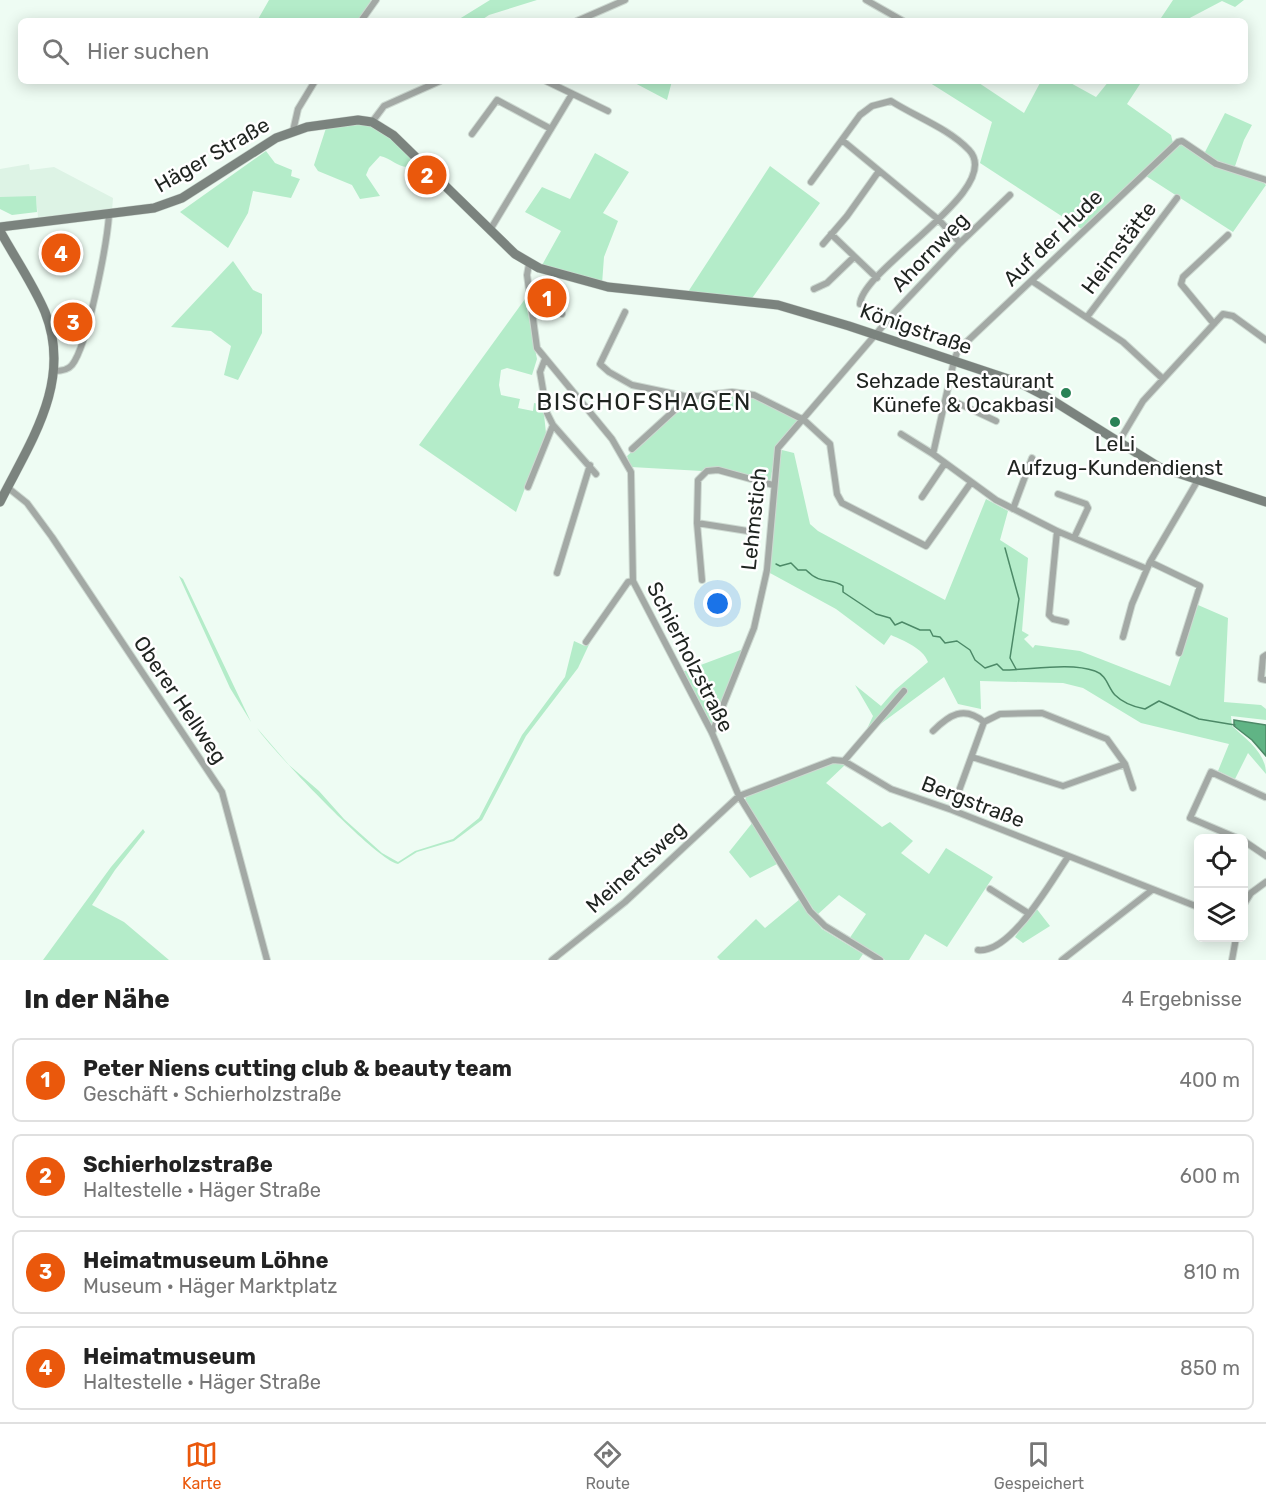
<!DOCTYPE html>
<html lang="de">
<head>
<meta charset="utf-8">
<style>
	:root { --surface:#fff; --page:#f6f6f6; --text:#222; --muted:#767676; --line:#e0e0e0; --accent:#ea580c }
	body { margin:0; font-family:Rubik,sans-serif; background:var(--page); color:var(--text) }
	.controls { position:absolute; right:18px; bottom:18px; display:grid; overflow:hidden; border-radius:9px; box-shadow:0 3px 15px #0003 }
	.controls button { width:54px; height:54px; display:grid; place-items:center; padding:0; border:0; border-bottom:2px solid var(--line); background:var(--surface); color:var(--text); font:30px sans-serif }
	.you { position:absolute; left:718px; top:604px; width:21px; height:21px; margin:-15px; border:4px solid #fff; border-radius:50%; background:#1a73e8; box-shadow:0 0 0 9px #1a73e833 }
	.badge { display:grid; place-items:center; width:39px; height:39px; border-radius:50%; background:var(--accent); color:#fff; font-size:20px; font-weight:700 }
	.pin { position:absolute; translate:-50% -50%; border:3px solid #fff; box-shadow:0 2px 6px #0006 }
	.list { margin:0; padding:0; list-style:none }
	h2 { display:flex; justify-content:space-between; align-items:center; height:78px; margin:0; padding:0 24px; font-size:26px }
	h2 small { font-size:20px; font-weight:400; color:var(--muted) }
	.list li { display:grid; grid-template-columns:39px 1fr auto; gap:18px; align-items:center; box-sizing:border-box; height:84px; margin:0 12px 12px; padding:0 12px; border:2px solid var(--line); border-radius:9px }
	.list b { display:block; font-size:22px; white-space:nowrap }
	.list p { margin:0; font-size:20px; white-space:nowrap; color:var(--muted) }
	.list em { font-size:20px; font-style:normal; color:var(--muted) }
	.icon { flex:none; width:33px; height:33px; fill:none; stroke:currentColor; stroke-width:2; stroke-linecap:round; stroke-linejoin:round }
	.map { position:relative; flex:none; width:1266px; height:960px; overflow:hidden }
	.search { position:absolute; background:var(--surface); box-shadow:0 3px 15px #0003; left:18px; right:18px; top:18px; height:66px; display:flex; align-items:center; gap:15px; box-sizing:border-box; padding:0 21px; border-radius:9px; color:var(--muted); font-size:22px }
	.sheet { height:462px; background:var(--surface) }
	nav { display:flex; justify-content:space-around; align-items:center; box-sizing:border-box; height:84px; border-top:2px solid var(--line); background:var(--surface); font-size:16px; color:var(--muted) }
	nav a { display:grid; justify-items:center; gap:3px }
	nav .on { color:var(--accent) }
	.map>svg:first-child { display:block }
	.built { fill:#ddf3e5 }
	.green { fill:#b4ecc9 }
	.water { fill:#60b485; stroke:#4c8967; stroke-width:1.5 }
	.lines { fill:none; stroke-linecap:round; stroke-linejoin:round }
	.stream { stroke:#4c8967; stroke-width:1.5 }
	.street-casing { stroke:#cdd9d1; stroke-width:8 }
	.secondary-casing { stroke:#cdd9d1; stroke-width:10 }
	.street { stroke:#a3a9a5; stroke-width:6 }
	.secondary { stroke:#7b837e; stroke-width:9 }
	.poi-dot { fill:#2a8256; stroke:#fff; stroke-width:2 }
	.labels { text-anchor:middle; stroke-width:5; stroke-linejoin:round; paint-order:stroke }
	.street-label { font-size:21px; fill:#1f2420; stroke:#fff }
	.poi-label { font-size:21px; fill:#1f2420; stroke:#fff; text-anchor:end }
	.quarter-label { font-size:24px; letter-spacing:1.5px; fill:#1f2420; stroke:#fff }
</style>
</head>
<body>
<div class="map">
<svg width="1266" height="960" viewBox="0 0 1266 960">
	<rect width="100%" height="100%" fill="#eefcf3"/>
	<path class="built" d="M 29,164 L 30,170 L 54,167 L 113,198 L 112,211 L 38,217 L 36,197 L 0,197 L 0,169 Z"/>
	<path class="green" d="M 269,0 L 370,0 L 373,2 L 359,21 L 257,21 Z
		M 490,0 L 537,0 L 489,15 L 480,21 L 456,21 Z
		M 1173,0 L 1244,0 L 1235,7 L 1222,1 L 1184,21 L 1159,21 Z
		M 631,81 L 672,81 L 667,100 Z
		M 927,81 L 976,81 L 1024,113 L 1041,81 L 1067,81 L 1096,97 L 1109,81 L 1142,81 L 1127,104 L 1171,135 L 1173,143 L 1083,230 L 980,163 L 992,122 Z
		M 1225,113 L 1252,125 L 1244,140 L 1234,169 L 1204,154 Z
		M 368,124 L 391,138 L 414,160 L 407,167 C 398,167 390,158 380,156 L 369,168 L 366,175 L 380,196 L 360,199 L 352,185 L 318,171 L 314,165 L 326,128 Z
		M 1177,145 L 1183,145 L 1208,163 L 1263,182 L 1266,185 L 1233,232 L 1146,176 Z
		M 266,151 L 275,163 L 292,170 L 291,176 L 300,179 L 291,198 L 253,191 L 248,213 L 228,248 L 180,212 Z
		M 595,153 L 629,172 L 603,213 L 618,221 L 604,257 L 602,284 L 541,267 L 561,231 L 525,212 L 542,187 L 570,199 Z
		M 770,166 L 820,203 L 750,301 L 686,295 Z
		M 36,196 L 37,212 L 12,215 L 0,209 L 0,197 Z
		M 233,261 L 253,290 L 262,294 L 262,333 L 238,380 L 224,375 L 231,346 L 211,331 L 171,327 Z
		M 525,299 L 537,359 L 532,375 L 507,368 L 501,370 L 499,385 L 501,395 L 520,399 L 518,408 L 533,411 L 534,403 L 543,405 L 546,433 L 516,512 L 419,445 Z
		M 733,394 L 750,395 L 799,420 L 776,448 L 770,483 L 718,468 L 702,471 L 631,467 L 627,456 L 690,399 Z
		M 782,450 L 794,453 L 810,524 L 818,531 L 945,600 L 986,499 L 1008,511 L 1000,540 L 1028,558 L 1022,631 L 1029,635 L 1024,639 L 1033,648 L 1035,645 L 1080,651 L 1170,686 L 1198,605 L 1228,618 L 1224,702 L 1261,705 L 1266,709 L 1266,720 L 1231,716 L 1232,726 C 1247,740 1266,753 1266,774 L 1248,753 L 1235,779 L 1218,771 L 1229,744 L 1141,723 L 1083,688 L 1063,683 L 980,681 L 981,709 L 958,704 L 944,677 L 871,731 L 867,729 L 873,716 L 855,685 L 881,706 L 895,690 L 928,662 C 923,648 904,641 891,635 L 884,645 L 836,609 L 770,573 L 775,485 Z
		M 179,576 L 183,579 L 251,722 L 230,688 Z
		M 593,636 L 578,668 L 526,736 L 482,820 L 454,841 L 417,852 L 398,864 C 376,860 273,751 257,728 L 289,765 L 319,791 L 344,819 L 382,853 L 398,862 L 415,851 L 453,839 L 479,818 L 522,735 L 565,677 L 574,641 L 585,646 Z
		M 746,648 L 714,724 L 711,725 L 682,672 Z
		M 833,762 L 846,764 L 826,783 L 882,827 L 890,822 L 913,841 L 901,853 L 929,874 L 946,848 L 993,877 L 947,947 L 925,934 L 909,960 L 885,960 L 849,939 L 866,914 L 839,895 L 817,915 L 745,802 L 746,796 Z
		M 753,822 L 779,863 L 750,878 L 729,852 Z
		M 143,829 L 145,832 L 115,870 L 92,905 L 124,922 L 169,960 L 43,960 L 111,867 Z
		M 800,899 L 822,929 L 863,954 L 859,960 L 720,960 L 717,957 L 756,919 L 765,928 Z
		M 1036,908 L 1050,926 L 1023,943 L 1015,937 Z"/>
	<path class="water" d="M 1234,720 L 1266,725 L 1266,756 L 1252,740 L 1234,726 Z"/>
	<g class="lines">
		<path class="stream" d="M 1005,548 L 1019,599 L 1010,658 L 1016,669
			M 776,564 L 780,566 L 791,563 L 798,570 L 806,570 C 822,586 830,577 843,586 L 843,592 L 876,614 L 890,618 L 895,625 L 902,622 L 920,630 L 930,630 L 933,636 L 940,637 L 945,643 L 957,641 L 970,650 L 975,660 L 985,668 L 997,664 L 1003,670 C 1030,670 1070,662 1095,671 C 1107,675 1108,688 1115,695 C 1124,704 1134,707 1145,709 L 1159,701 L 1199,719 L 1235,725"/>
		<g class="street-casing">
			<path id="street" d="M 866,0 L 903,21
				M 361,21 L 376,0
				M 577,21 L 625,0
				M 546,81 L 608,111
				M 372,122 L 384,106 L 440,81
				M 293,131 L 298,109 L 315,81
				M 472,134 L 497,100 L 551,129
				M 842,140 L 939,220 L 960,243
				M 811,182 L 860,115 L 872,106 L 891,101 C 916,117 948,128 969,150 C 1006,189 862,268 860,304
				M 490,230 L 572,94
				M 831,234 L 877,278
				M 823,244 L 847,216 L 879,171
				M 529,264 L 527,275 L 537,348 L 612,439 L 631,472 L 633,581 L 712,733 L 739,796 L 810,911 L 825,926 L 880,960
				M 1032,281 L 1123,342 L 1162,378
				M 814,289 L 827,283 L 854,257
				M 531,305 L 562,314
				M 625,312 L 600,364 L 609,372 L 632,385 L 689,397 L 732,392 L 754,395 L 804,420 L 830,444 L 837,494 L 842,503 L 926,546 L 970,484
				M 1087,317 L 1177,198
				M 1214,324 L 1181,284 L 1183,277 L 1228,235
				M 545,359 L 540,372 L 547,413 L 553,425 L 596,474
				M 54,371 C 60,371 68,370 72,365 C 88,345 107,243 109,215
				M 947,398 L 996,421
				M 901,434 L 933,454
				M 1118,443 L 1143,401 L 1223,314 L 1233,316 L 1266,340
				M 632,449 L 689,397
				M 7,487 L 27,503 L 52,537 L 222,792 L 267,960
				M 528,487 L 553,425
				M 1058,494 L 1086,504 L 1088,508 L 1074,538
				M 922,497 L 945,463
				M 1013,509 L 1032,458
				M 697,523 L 754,532
				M 1057,531 L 1049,615 L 1053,619 L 1066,622
				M 1150,562 L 1200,586 L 1179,653
				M 1147,569 L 1057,531 L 996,500 L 933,454 L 954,361 L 958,350 L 1178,142 L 1182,141 L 1216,164 L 1266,180
				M 557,573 L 590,465
				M 702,580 L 697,523 L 698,480 L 707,471 L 718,470 L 773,485
				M 1123,637 L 1132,604 L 1150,562 L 1198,480
				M 586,642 L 628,582 L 633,581
				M 1266,655 L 1263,657 L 1261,679 L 1266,680
				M 933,731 C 949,715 964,705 984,722
				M 712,733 L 754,628 L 767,570 L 778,448 L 894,313 L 960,243 L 1010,195
				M 972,757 L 1063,786 L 1125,764
				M 844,761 L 904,691
				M 952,810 L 984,722 L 1000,714 L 1042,713 L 1107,739 L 1125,764 L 1133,788
				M 1237,838 L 1190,818 L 1211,772 L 1265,797
				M 1244,841 L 1266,856
				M 990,889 L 1028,913
				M 1244,904 L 1251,893 L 1266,882
				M 978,950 C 1011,954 1051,881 1068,857
				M 552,960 L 625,902 L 739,796 L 833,760 L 844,761 L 891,789 L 952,810 L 1198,907
				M 1062,960 L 1152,890
				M 1232,960 L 1236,938"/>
		</g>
		<g class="secondary-casing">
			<path id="secondary" d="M 0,227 L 154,208 L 182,198 L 276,138 L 307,127 L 358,120 L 372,122 L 393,135 L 515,254 L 539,268 L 608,287 L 778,305 L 849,326 L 1020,383 L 1047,397 L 1159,467 L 1266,502
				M 0,231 C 15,258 33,284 45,312 C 73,382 30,442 0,502"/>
		</g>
		<use href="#street" class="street"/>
		<use href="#secondary" class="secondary"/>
	</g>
	<g class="poi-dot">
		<circle cx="1066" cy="393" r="6"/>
		<circle cx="1115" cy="422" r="6"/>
	</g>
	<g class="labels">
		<g class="street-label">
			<text transform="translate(212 155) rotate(-30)" y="7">Häger Straße</text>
			<text transform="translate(1053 238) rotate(-44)" y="7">Auf der Hude</text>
			<text transform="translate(1119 248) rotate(-53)" y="7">Heimstätte</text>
			<text transform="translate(930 252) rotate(-46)" y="7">Ahornweg</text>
			<text transform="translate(916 329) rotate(19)" y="7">Königstraße</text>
			<text transform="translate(754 519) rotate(-84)" y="7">Lehmstich</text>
			<text transform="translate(690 657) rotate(63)" y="7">Schierholzstraße</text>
			<text transform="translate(180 700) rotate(56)" y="7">Oberer Hellweg</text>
			<text transform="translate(973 802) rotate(21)" y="7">Bergstraße</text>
			<text transform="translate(636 867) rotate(-42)" y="7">Meinertsweg</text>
		</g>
		<g class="poi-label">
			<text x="1054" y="388">Sehzade Restaurant<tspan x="1054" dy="24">Künefe &amp; Ocakbasi</tspan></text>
			<text x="1115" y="451" text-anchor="middle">LeLi<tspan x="1115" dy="24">Aufzug-Kundendienst</tspan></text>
		</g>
		<g class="quarter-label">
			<text x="644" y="410">BISCHOFSHAGEN</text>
		</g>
	</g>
</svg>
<div class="controls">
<button><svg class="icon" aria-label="locate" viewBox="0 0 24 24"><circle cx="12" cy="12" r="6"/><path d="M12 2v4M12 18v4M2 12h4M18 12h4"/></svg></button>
<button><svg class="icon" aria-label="layers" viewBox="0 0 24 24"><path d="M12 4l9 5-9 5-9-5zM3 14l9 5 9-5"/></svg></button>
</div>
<div class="you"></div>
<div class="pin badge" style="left:547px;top:298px">1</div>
<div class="pin badge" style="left:427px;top:175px">2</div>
<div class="pin badge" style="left:73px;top:322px">3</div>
<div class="pin badge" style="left:61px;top:253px">4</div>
<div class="search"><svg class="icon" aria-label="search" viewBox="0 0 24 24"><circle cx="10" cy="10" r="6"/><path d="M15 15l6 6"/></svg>Hier suchen</div>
</div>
<section class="sheet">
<h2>In der Nähe<small>4 Ergebnisse</small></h2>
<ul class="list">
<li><span class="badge">1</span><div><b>Peter Niens cutting club &amp; beauty team</b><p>Geschäft · Schierholzstraße</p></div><em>400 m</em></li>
<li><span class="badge">2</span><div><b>Schierholzstraße</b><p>Haltestelle · Häger Straße</p></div><em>600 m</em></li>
<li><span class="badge">3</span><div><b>Heimatmuseum Löhne</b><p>Museum · Häger Marktplatz</p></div><em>810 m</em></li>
<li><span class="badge">4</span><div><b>Heimatmuseum</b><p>Haltestelle · Häger Straße</p></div><em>850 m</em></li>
</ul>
</section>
<nav>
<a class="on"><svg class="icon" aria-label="map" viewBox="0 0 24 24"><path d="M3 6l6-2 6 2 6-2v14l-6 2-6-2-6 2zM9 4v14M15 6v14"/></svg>Karte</a>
<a><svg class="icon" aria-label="directions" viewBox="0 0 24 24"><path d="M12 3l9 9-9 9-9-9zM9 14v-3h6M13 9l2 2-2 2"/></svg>Route</a>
<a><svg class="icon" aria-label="saved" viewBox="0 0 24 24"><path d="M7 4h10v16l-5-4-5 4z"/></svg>Gespeichert</a>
</nav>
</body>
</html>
